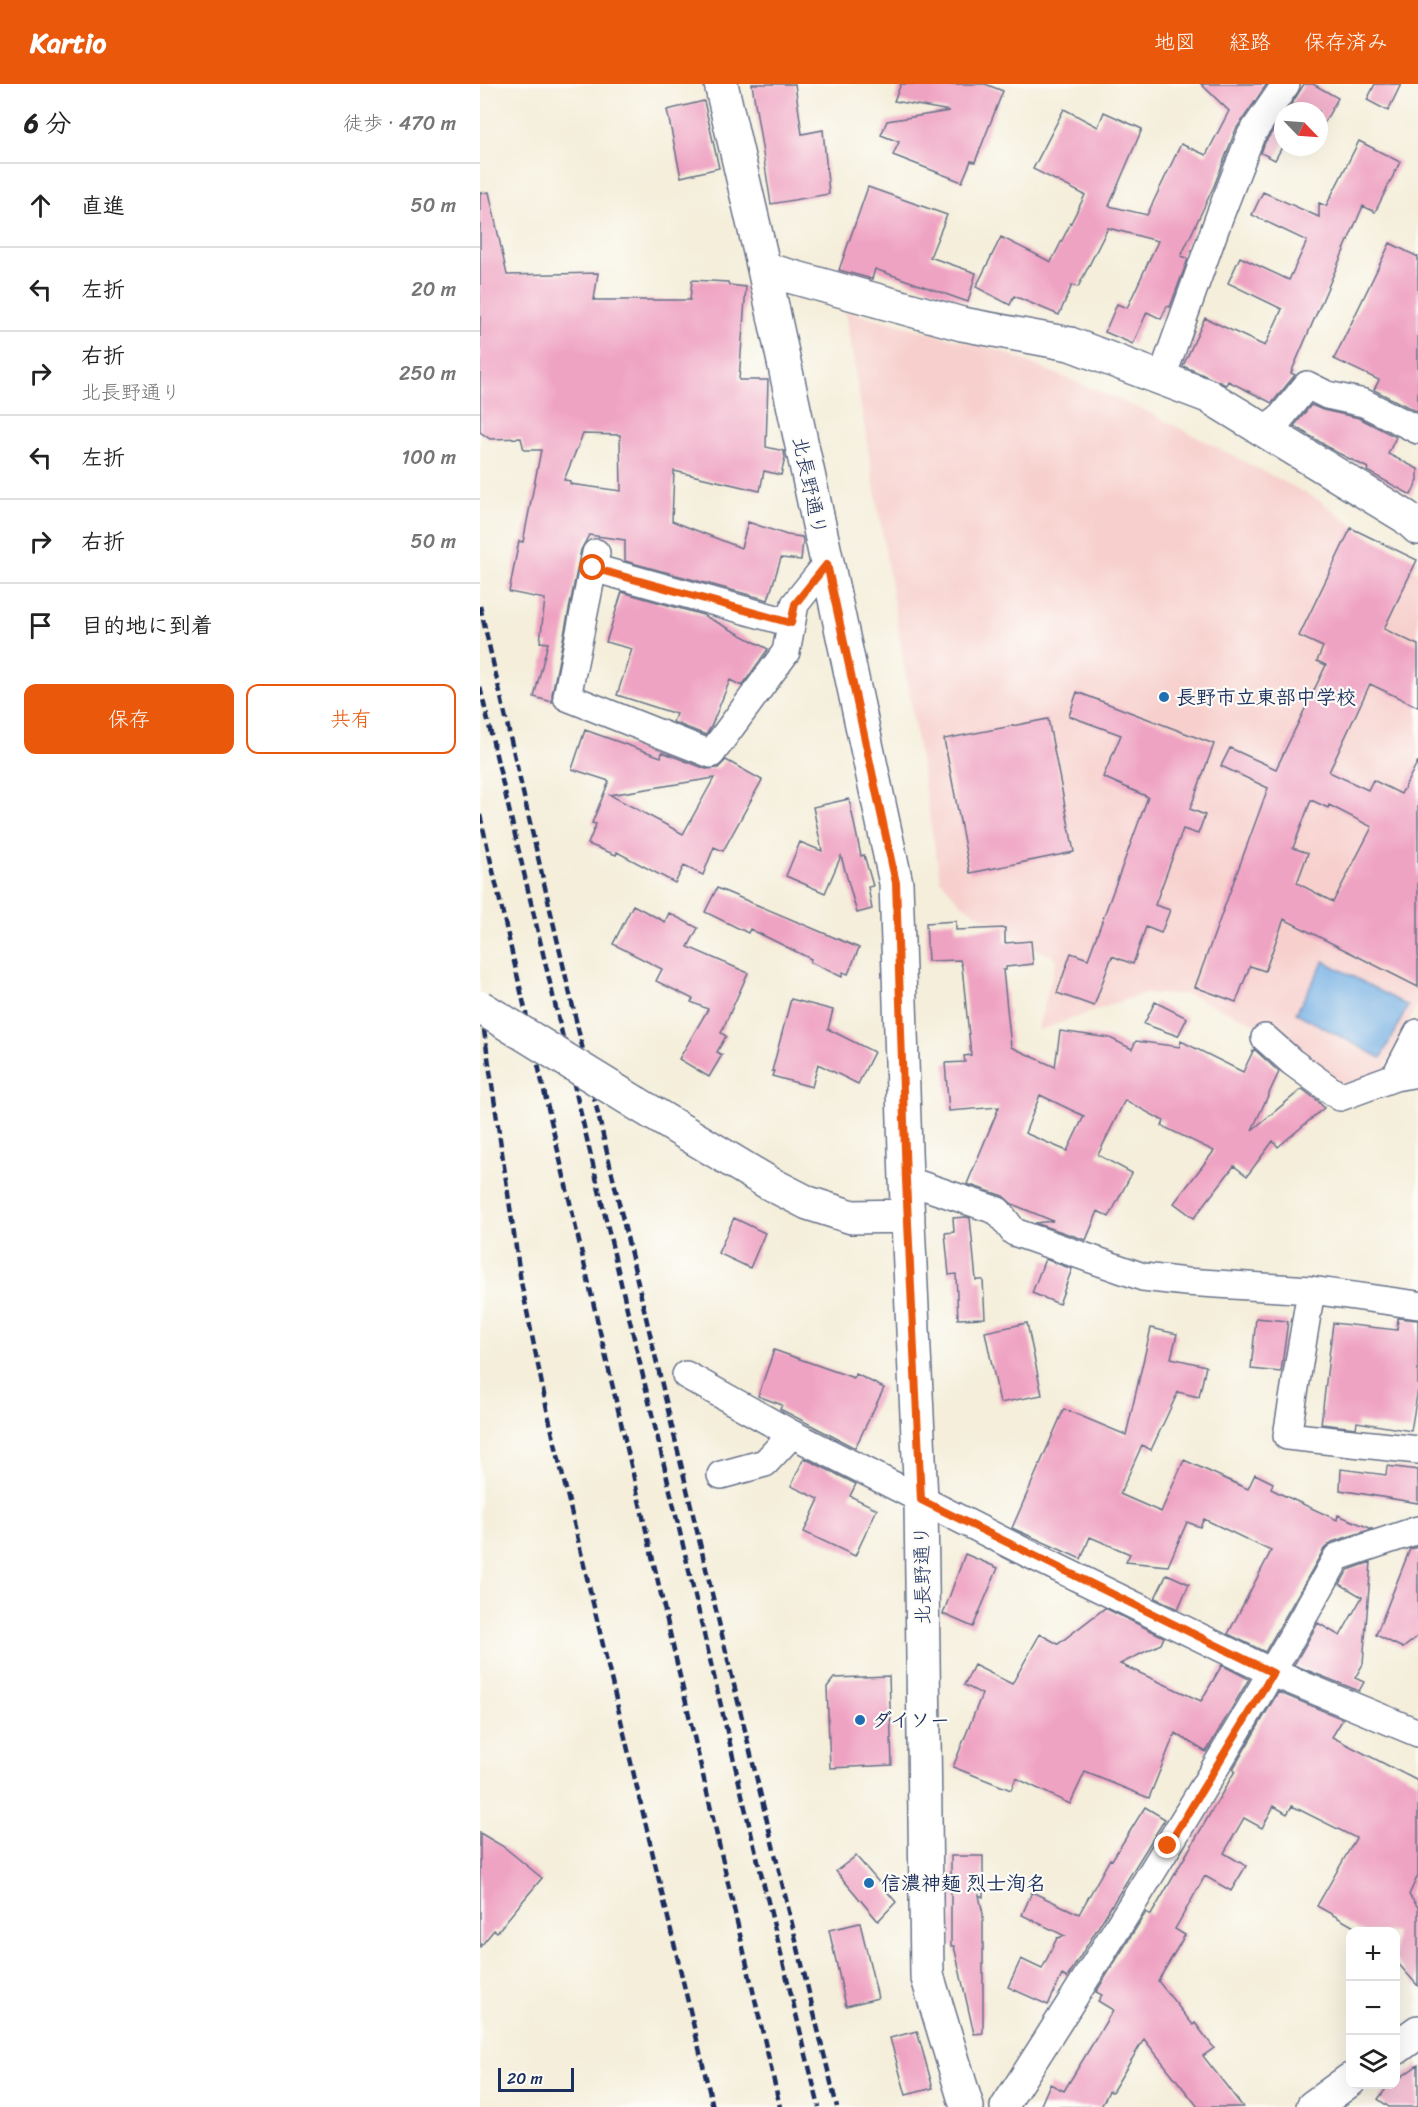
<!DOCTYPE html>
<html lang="ja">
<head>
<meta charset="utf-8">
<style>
	:root { --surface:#fff; --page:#f6f6f6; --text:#222; --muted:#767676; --line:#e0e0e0; --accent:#ea580c }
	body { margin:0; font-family:Sriracha,"Klee One",sans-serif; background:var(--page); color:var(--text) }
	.controls { position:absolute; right:18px; bottom:18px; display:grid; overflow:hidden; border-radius:12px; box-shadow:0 6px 24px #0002 }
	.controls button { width:54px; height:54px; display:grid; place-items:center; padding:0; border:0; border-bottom:2px solid var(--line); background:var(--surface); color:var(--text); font:30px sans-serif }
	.compass { position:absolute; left:794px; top:18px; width:54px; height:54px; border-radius:50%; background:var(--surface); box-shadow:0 6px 24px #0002; rotate:115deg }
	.scale { position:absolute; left:18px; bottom:15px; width:76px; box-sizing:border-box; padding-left:6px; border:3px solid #1b2f5e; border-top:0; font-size:16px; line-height:21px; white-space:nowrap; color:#1b2f5e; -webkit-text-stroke:4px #fdfcf7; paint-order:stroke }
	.stop { position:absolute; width:18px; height:18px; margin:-14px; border:4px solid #ea580c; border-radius:50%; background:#fff }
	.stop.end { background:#ea580c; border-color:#fff; box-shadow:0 2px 6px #0008 }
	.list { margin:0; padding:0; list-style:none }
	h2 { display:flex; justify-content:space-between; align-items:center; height:78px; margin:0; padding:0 24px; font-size:26px }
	h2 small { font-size:20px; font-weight:400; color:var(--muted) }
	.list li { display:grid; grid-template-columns:39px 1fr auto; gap:18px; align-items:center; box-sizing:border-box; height:84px; padding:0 24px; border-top:2px solid var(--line) }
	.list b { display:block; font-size:22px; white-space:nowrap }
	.list p { margin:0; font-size:20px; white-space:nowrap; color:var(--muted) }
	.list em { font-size:20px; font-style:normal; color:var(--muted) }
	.actions { display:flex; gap:12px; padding:18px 24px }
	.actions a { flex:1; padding:14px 0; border:2px solid var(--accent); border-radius:12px; text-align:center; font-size:21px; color:var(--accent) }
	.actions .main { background:var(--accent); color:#fff }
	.icon { flex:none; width:33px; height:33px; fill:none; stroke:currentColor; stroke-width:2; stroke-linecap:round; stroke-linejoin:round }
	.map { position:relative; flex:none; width:938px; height:2023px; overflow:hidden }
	header { display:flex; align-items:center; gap:36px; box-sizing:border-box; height:84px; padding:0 30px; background:var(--accent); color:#fff }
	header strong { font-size:28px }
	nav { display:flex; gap:33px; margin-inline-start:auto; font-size:21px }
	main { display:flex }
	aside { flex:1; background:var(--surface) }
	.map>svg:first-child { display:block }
	.built { fill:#f7d0cd }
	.water { fill:#72aee3; stroke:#466ea0; stroke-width:1.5 }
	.building { fill:#efa3c2; fill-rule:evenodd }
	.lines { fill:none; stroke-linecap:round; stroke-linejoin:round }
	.street-casing { stroke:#677289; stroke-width:30 }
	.secondary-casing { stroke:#677289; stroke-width:36 }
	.street { stroke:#fff; stroke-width:27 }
	.secondary { stroke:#fff; stroke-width:33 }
	.rail { stroke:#1b2f5e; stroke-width:4.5; stroke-dasharray:9 4.5; stroke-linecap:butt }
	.secondary-bridge-casing { stroke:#677289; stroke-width:36; stroke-linecap:butt }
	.secondary-bridge { stroke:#fff; stroke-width:33 }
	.route { stroke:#ea580c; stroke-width:8 }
	.poi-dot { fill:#1f6fb2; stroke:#fdfcf7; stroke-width:2 }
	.labels { text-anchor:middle; stroke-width:4.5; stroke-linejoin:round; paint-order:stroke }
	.street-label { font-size:20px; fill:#1b2f5e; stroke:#fdfcf7 }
	.poi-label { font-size:20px; font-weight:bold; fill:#1b2f5e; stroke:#fdfcf7; text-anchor:start }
</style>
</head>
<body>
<header>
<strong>Kartio</strong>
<nav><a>地図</a><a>経路</a><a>保存済み</a></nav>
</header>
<main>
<aside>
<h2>6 分<small>徒歩 · 470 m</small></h2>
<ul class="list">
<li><svg class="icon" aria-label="ahead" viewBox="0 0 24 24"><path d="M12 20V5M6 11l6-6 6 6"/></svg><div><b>直進</b></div><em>50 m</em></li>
<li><svg class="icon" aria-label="left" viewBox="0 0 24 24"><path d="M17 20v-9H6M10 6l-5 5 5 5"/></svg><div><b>左折</b></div><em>20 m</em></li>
<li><svg class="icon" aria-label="right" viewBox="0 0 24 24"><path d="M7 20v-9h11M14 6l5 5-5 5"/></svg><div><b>右折</b><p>北長野通り</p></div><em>250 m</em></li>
<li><svg class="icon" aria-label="left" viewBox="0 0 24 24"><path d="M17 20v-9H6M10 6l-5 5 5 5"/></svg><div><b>左折</b></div><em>100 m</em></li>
<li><svg class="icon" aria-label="right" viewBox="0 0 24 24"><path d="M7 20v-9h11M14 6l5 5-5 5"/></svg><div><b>右折</b></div><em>50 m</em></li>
<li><svg class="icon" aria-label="arrive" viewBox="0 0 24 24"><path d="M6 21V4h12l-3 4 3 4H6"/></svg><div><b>目的地に到着</b></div></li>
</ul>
<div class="actions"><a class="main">保存</a><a>共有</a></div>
</aside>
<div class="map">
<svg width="938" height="2023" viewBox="0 0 938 2023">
	<rect width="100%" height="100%" fill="#fdfcf7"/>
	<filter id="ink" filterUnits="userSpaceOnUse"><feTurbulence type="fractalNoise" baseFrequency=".0167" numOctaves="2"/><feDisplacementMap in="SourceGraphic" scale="12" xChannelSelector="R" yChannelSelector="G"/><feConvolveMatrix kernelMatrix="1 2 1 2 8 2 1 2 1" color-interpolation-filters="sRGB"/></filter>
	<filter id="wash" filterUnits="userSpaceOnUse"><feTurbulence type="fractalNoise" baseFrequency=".008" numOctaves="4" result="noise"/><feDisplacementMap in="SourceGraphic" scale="24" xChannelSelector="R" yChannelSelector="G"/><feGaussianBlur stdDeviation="1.35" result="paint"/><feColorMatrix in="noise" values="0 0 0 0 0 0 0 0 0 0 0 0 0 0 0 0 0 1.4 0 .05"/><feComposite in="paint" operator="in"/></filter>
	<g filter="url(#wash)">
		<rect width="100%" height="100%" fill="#f4eeda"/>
		<path class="built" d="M 365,227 L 521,267 L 666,327 L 839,416 L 938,489 L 938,919 L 899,996 L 861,1000 L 810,955 L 708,910 L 662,910 L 557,947 L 577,875 L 540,856 L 481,820 L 460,795 Z"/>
		<path class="water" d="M 844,877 L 928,922 L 901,974 L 816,929 Z"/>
		<g id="blocks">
			<path class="building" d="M 272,0 L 315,0 L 322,50 L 343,46 L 349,110 L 291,120 Z
				M 421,0 L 505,0 L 523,7 L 495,78 L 491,77 L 482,98 L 413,71 L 419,58 L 401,51 L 407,37 L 470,27 L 414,17 Z
				M 721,0 L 787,0 L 756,45 L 734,102 L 701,172 L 708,175 L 690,223 L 687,222 L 681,235 L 667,228 L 653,260 L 625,248 L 637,220 L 647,224 L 678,157 L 628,144 L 598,203 L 592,201 L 579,231 L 534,212 L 530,221 L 496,203 L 521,153 L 571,178 L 605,111 L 553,85 L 584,25 L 618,43 L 624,28 L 662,45 L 629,122 L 667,131 L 701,60 L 726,71 L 749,27 Z
				M 824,0 L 833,0 L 858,14 L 839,48 L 839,27 L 807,27 Z
				M 895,0 L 921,0 L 908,27 L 887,16 Z
				M 224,17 L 239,84 L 201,93 L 187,26 Z
				M 803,32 L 803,61 L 795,76 L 781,69 L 785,58 Z
				M 879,57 L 920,78 L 895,128 L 883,122 L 811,289 L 815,291 L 792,319 L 748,297 L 746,301 L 703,282 L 725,234 L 785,262 L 802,225 L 748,199 L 760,173 L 809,196 L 827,157 L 772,131 L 783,108 L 839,133 L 839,119 L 846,122 Z
				M 388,103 L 467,131 L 450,173 L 496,189 L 488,218 L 395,185 L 392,195 L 359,186 Z
				M 9,108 L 27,191 L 118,189 L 114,216 L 210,216 L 212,196 L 248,198 L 249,201 L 266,203 L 259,296 L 288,296 L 286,363 L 304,367 L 305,374 L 301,391 L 284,387 L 280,407 L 194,387 L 192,437 L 261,464 L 268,438 L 307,451 L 322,453 L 323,457 L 321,476 L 301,474 L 288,516 L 145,477 L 145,456 L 109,451 L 101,466 L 72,610 L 72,618 L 54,613 L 68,559 L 60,558 L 65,515 L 29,508 L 39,457 L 43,458 L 61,366 L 44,366 L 41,354 L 10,355 L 0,348 L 0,109 ZM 103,350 L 140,351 L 141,407 L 90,400 L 90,397 L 84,396 Z
				M 910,159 L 938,173 L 938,328 L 894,306 L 899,296 L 854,275 Z
				M 831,321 L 843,326 L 879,334 L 916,353 L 908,370 L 938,385 L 938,396 L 931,411 L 887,387 L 888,384 L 856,368 L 814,342 Z
				M 871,444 L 937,476 L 904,545 L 938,561 L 938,623 L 890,600 L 849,688 L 888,706 L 893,696 L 921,710 L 938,677 L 938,903 L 804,835 L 785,887 L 770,882 L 756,918 L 715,903 L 788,704 L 741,682 L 750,664 L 796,685 L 846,581 L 837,577 L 843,563 L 819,552 ZM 831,716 L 848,724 L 849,721 L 892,743 L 853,818 L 817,799 L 828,769 L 813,764 Z
				M 142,508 L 223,531 L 288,565 L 262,602 L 250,596 L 231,643 L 226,651 L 193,638 L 196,630 L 137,611 L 152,565 L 126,558 Z
				M 597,608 L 734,660 L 710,725 L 725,731 L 718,750 L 703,745 L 675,821 L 690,826 L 681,849 L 666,843 L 653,880 L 632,872 L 614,922 L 577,909 L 591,869 L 608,875 L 668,713 L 623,693 L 641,651 L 589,632 Z
				M 568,635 L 594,768 L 490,789 L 464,655 Z
				M 105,646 L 181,673 L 182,668 L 226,685 L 238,684 L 246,676 L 282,696 L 243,767 L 234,763 L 223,791 L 204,782 L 195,799 L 137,768 L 136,771 L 108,760 L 116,740 L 112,739 L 129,697 L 92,685 ZM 234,694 L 203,750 L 130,711 Z
				M 369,715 L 381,772 L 384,771 L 393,802 L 388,803 L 392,825 L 377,829 L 361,772 L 345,809 L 306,792 L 320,758 L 342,767 L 333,723 Z
				M 237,804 L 379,864 L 368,890 L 363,888 L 362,893 L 330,878 L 331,875 L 270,845 L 268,849 L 225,828 Z
				M 153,821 L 185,838 L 189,829 L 218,844 L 208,863 L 268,889 L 241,949 L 246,952 L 237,968 L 242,971 L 229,993 L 199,975 L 228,925 L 211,918 L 213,915 L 176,897 L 182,885 L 133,860 Z
				M 476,837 L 476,846 L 525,844 L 525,859 L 551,857 L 553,880 L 526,883 L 526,886 L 523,886 L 531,963 L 575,983 L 580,947 L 630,954 L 652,965 L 656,957 L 700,963 L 701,957 L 763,988 L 774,965 L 799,988 L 772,1046 L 822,1005 L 838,1017 L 844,1024 L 798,1063 L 793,1057 L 767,1092 L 754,1082 L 714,1134 L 694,1119 L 734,1067 L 682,1042 L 684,1037 L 645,1016 L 618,1071 L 652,1089 L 629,1133 L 618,1127 L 606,1156 L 555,1139 L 573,1137 L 532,1120 L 523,1112 L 487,1100 L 519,1023 L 469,1027 L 465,979 L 485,978 L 484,972 L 491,971 L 482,883 L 480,876 L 448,877 L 446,839 ZM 560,1011 L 604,1032 L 587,1067 L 545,1049 Z
				M 311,915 L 353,926 L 348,945 L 394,968 L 378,1000 L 338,980 L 332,1003 L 292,992 L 294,987 L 292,987 Z
				M 675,918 L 707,934 L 698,952 L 664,940 Z
				M 486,1133 L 490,1134 L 496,1196 L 503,1196 L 505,1234 L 478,1235 L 476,1190 L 469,1191 L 465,1149 L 474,1148 L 473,1134 Z
				M 254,1134 L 285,1149 L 270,1184 L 238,1169 Z
				M 565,1175 L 592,1185 L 579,1220 L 552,1209 Z
				M 776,1234 L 808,1237 L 801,1288 L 771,1285 Z
				M 918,1234 L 938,1236 L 938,1305 L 931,1347 L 877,1338 L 876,1344 L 841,1340 L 853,1239 L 917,1246 Z
				M 547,1239 L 562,1311 L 520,1319 L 505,1248 Z
				M 671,1244 L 697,1250 L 691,1274 L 726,1282 L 719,1313 L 698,1308 L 671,1366 L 662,1361 L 640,1410 L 681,1428 L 704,1376 L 768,1405 L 775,1390 L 793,1399 L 791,1405 L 801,1410 L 857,1436 L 858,1431 L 892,1445 L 852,1458 L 844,1465 L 785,1568 L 748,1550 L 791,1467 L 724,1435 L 720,1443 L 707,1438 L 688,1482 L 646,1478 L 650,1470 L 610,1453 L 601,1475 L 532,1444 L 584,1325 L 646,1351 Z
				M 294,1266 L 374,1294 L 376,1290 L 404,1304 L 375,1364 L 300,1325 L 302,1321 L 278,1312 Z
				M 324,1374 L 376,1400 L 370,1412 L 397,1425 L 375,1472 L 324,1448 L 339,1415 L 311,1402 Z
				M 907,1382 L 938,1386 L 938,1419 L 860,1406 L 861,1385 L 906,1391 Z
				M 938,1463 L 938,1552 L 923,1564 L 896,1551 L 930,1465 Z
				M 485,1470 L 518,1484 L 493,1543 L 463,1530 Z
				M 891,1478 L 883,1580 L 875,1594 L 884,1598 L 879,1607 L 814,1581 L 838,1539 L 860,1552 L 882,1513 L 860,1500 L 868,1486 Z
				M 687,1490 L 709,1500 L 698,1525 L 675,1514 Z
				M 625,1524 L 684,1553 L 681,1560 L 640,1580 L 721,1617 L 742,1581 L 769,1595 L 726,1668 L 695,1649 L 669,1714 L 605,1688 L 590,1720 L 536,1694 L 531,1706 L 473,1683 L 502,1610 L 484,1601 L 494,1581 L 532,1600 L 560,1550 L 578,1560 Z
				M 409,1592 L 412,1681 L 350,1684 L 347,1603 L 354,1594 Z
				M 798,1608 L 863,1635 L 852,1653 L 938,1697 L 938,1791 L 929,1811 L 938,1823 L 938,1902 L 915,1876 L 915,1848 L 883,1848 L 837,1822 L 876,1754 L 812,1722 L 807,1730 L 794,1722 L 782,1744 L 764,1734 L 744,1769 L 766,1782 L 751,1807 L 725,1792 L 695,1845 L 705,1851 L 678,1897 L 713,1941 L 715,1939 L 734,1964 L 723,1972 L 763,2023 L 718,2023 L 664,1955 L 632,2008 L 629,2007 L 621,2023 L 560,2023 L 570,2000 L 584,2007 L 633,1926 L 618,1917 L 622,1911 L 616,1908 L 666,1828 L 671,1831 L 755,1687 L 753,1685 Z
				M 665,1723 L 685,1735 L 587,1894 L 582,1891 L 568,1921 L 528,1903 L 541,1875 L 562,1885 L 577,1854 L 585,1852 L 542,1831 L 552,1808 L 599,1830 L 630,1775 L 632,1776 Z
				M 0,1749 L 24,1763 L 62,1794 L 17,1848 L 14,1846 L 0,1863 Z
				M 376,1772 L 416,1818 L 398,1837 L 356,1787 Z
				M 471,1772 L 503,1772 L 503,1813 L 499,1811 L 503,1830 L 503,1949 L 494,1950 L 474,1862 L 471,1862 Z
				M 380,1839 L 398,1914 L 366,1922 L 349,1846 Z
				M 437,1947 L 453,2004 L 426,2011 L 410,1954 Z
				M 938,1981 L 938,2023 L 909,2023 L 898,2015 L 909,2001 L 915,2001 L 916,1990 L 921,1993 Z"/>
		</g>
	</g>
	<g filter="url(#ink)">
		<use href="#blocks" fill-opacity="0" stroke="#677289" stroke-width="1.5"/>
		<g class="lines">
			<g class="street-casing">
				<path id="street" d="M 681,296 L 740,131 L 771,51 L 806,0
					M 784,346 L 801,333 L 827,301 L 847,311 L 884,319 L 938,346
					M 116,469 L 87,613 L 231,670 L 306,568 L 315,520 L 347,480
					M 113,484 L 311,539
					M 785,954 L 812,978 L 860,1013 L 915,993 L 938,989
					M 915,993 L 938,949
					M 426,1096 L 518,1127 L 534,1148 L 663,1193 L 706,1198 L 831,1206
					M 938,1221 L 831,1206 L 807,1352 L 938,1366
					M 206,1291 L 312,1350 L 539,1465 L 793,1589 L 938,1649
					M 241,1391 L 285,1379 L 312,1350
					M 524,2023 C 640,1843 753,1660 857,1473 L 938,1446"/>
			</g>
			<g class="secondary-casing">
				<path id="secondary" d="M 241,0 L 284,185 L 416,799 L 426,1096 L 441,1416 L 447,1891 L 487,2023
					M 284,185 L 482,240 L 590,260 L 728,312 L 926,433 L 938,444
					M 156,1019 L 289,1099 L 328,1119 L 372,1133 L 428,1132
					M 916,1964 L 938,1948
					M 833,2023 L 870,1996"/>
			</g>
			<use href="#street" class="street"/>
			<use href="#secondary" class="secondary"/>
			<path class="rail" d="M 0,522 C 115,1023 234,1524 357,2023
				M 0,603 L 272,1753 L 339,2023
				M 0,731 L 300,2023
				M 0,919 L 41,1198 L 68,1330 L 233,2023"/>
			<g class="secondary-bridge-casing">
				<path id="secondary-bridge" d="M 0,923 L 156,1019"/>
			</g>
			<use href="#secondary-bridge" class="secondary-bridge"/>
		</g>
	</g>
	<g class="lines" filter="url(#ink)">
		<path class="route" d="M 113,484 L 311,539 L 315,520 L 347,480 L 416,799 L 426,1096 L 441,1416 L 793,1589 L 688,1762"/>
	</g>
	<g class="poi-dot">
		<circle cx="684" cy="613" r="6"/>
		<circle cx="380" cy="1636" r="6"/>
		<circle cx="389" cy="1799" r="6"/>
	</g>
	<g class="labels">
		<g class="street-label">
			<text transform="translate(330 402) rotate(78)" y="7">北長野通り</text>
			<text transform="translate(442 1491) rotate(-91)" y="7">北長野通り</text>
		</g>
		<g class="poi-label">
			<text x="696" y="620">長野市立東部中学校</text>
			<text x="392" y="1643">ダイソー</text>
			<text x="401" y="1806">信濃神麺 烈士洵名</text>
		</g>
	</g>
</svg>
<div class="controls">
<button>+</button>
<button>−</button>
<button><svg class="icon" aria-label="layers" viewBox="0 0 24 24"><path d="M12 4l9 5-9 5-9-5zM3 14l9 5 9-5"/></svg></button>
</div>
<svg class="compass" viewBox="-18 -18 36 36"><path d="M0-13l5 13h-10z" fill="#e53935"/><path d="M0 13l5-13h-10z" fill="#767676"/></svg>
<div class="scale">20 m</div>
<div class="stop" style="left:113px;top:484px"></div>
<div class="stop end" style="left:688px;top:1762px"></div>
</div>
</main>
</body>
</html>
